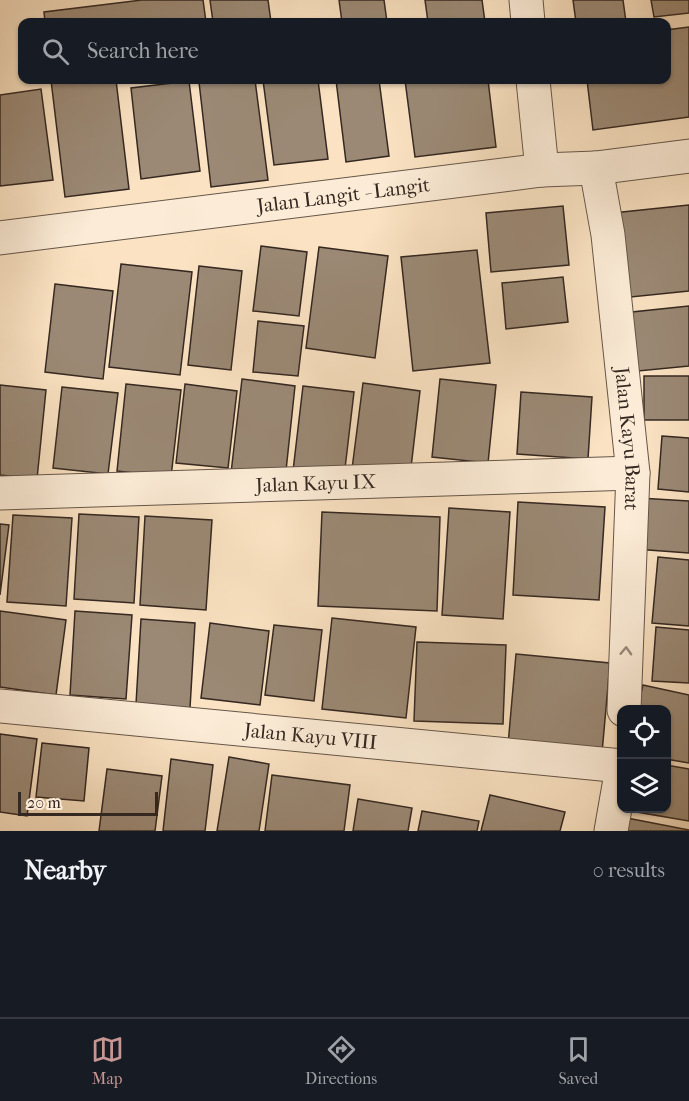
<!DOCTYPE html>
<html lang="en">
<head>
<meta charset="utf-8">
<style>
	:root { --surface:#171b24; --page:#242831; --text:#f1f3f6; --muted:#9ea1a6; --line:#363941; --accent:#c59692 }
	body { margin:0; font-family:"IM FELL French Canon",serif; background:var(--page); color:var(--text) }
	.controls { position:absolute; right:18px; bottom:18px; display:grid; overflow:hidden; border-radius:12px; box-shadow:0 2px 4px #0004 }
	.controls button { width:54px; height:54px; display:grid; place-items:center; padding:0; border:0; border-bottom:2px solid var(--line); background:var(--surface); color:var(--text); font:30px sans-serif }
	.scale { position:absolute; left:18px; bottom:15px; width:140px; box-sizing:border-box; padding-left:6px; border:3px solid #352821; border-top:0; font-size:16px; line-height:21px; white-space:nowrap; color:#352821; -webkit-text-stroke:4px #fcecd7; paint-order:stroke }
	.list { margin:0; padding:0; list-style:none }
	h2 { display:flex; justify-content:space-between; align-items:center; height:78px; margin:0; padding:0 24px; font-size:26px }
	h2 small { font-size:20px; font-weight:400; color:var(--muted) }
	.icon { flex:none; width:33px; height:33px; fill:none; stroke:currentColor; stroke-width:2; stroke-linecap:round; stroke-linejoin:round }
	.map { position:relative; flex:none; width:689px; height:831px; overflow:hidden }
	.search { position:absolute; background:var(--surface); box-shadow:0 2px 4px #0004; left:18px; right:18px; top:18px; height:66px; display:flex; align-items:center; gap:15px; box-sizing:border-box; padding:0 21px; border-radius:12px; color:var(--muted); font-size:22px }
	.sheet { height:186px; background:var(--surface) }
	nav { display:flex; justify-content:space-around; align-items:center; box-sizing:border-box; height:84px; border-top:2px solid var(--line); background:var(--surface); font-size:16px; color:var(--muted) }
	nav a { display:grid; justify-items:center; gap:3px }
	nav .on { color:var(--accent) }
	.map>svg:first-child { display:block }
	.building { fill:#9b8975; stroke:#352821; stroke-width:1.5 }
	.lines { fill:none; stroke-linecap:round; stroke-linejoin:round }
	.street-casing { stroke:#665649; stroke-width:35 }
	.street { stroke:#fcecd7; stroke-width:33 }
	.oneway { stroke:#988a7c }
	.labels { text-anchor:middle; stroke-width:6; stroke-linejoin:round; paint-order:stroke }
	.street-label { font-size:20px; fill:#352821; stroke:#fcecd7 }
</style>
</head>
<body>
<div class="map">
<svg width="689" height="831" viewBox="0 0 689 831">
	<rect width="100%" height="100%" fill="#fae2c2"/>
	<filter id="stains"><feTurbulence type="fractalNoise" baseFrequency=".00333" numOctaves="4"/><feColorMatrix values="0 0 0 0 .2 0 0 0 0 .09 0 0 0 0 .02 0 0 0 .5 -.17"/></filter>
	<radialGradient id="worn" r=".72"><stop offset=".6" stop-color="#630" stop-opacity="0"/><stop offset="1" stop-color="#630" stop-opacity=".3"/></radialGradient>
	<path class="building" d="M 142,0 L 203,0 L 206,22 L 45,22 L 44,12 Z
		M 210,0 L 268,0 L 271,22 L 213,22 Z
		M 339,0 L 384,0 L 387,22 L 342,22 Z
		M 425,0 L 482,0 L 485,22 L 428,22 Z
		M 573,0 L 623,0 L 626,22 L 576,22 Z
		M 651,0 L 689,0 L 689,13 L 654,17 Z
		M 689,27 L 689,117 L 593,130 L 587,80 L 666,80 L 666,30 Z
		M 51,80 L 116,80 L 129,189 L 65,197 Z
		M 220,80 L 255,80 L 268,180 L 211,187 L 199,82 Z
		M 263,80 L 318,80 L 328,159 L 274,165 Z
		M 336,80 L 379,80 L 389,156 L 346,162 Z
		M 405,80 L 488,80 L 496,147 L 415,157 Z
		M 189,81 L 200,171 L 141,179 L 131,88 Z
		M 41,89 L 53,180 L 0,186 L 0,95 Z
		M 689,205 L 689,291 L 621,298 L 613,213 Z
		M 563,206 L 569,265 L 491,272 L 486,213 Z
		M 261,246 L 307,252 L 299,316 L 253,311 Z
		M 319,247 L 388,256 L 375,358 L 306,348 Z
		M 477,250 L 490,363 L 413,371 L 401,257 Z
		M 121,264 L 192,272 L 180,375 L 109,367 Z
		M 199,266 L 242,271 L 231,370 L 188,365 Z
		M 563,277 L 568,322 L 506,329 L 502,283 Z
		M 55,284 L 113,291 L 103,379 L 45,372 Z
		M 689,306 L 689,366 L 638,371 L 632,312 Z
		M 258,321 L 304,326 L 298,376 L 253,372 Z
		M 644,376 L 689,376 L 689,420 L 644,420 Z
		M 242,379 L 295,386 L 285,480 L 231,473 Z
		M 440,379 L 496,385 L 488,463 L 432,457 Z
		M 363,383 L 420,391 L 410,476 L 352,469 Z
		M 126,384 L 181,390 L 171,477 L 117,471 Z
		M 185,384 L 237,391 L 228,468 L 176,463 Z
		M 0,385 L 46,390 L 37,479 L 0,475 Z
		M 303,386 L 354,392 L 344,477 L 293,471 Z
		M 62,387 L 118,393 L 108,474 L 53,468 Z
		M 521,392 L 592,397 L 588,459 L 517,454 Z
		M 662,436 L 689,438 L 689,492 L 658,489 Z
		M 639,498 L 689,501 L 689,553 L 635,549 Z
		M 518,502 L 605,507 L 599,600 L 513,595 Z
		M 449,508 L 510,512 L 503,619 L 442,615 Z
		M 322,512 L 440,517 L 437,611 L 318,606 Z
		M 79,514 L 139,517 L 134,603 L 74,599 Z
		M 13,515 L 72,518 L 66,606 L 7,602 Z
		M 145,516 L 212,520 L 206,610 L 140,605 Z
		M 0,524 L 9,525 L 0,595 Z
		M 658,557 L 689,560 L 689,626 L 652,623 Z
		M 0,611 L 66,620 L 56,695 L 0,687 Z
		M 75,611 L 132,615 L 126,699 L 70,695 Z
		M 332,618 L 416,627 L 406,718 L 322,709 Z
		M 141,619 L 195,623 L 190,708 L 136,704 Z
		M 210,623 L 269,631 L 260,705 L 201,698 Z
		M 274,625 L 322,630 L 314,701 L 265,695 Z
		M 656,627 L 689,630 L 689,683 L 652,681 Z
		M 417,642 L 506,645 L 503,724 L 414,721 Z
		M 516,654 L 610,663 L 602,753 L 508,745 Z
		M 643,685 L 689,695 L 689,763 L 666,759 L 666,710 L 637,710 Z
		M 0,734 L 37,739 L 27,816 L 0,812 Z
		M 42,743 L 89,748 L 84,801 L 36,797 Z
		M 229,757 L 269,764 L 259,831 L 217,831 Z
		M 171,759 L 213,765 L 205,831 L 163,831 Z
		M 666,765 L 689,769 L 689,821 L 625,810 L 625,808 L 666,808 Z
		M 107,769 L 162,776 L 155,831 L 99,831 Z
		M 272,775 L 350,785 L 344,831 L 265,831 Z
		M 490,795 L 565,812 L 560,831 L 481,831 Z
		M 358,799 L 412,808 L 408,831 L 353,831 Z
		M 422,811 L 479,821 L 477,831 L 418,831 Z
		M 627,818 L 689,830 L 689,831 L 625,831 Z"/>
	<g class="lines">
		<g class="street-casing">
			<g id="street">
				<path d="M 526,0 L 528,22"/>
				<path d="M 533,80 L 542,170"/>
				<path id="s1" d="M 596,168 L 608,235 L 633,473 L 624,710"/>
				<path id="s2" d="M 0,238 L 542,170 L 596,168 L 689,156"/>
				<path id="s3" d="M 0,493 L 633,473"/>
				<path id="s4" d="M 0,706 L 622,766"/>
				<path d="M 611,831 L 622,768"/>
			</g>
		</g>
		<use href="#street" class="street"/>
	</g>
	<defs><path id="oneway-chevron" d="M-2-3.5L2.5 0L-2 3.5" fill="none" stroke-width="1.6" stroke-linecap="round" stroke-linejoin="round" transform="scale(1.5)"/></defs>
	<use class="oneway" href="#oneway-chevron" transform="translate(626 651) rotate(-88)"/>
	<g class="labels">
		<g class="street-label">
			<text dy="7" stroke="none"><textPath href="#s2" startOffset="346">Jalan Langit - Langit</textPath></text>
			<text dy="7" stroke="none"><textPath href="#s1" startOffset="273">Jalan Kayu Barat</textPath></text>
			<text dy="7" stroke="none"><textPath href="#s3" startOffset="316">Jalan Kayu IX</textPath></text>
			<text dy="7" stroke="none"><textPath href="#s4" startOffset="312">Jalan Kayu VIII</textPath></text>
		</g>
	</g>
	<rect width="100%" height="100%" filter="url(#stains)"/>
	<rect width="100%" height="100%" fill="url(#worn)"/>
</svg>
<div class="controls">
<button><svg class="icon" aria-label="locate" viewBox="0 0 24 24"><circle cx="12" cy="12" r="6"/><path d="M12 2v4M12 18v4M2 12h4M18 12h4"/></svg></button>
<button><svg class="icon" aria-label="layers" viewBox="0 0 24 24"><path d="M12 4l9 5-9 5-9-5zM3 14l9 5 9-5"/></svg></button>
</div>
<div class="scale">20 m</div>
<div class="search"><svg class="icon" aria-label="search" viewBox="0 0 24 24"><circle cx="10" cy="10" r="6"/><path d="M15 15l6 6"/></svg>Search here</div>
</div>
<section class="sheet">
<h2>Nearby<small>0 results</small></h2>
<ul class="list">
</ul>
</section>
<nav>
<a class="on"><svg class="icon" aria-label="map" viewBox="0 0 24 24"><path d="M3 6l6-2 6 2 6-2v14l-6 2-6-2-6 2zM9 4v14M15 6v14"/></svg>Map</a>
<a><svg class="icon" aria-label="directions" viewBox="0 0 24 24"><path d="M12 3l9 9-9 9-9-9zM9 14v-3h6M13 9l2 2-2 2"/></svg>Directions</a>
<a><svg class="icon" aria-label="saved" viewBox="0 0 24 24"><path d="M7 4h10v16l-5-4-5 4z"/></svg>Saved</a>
</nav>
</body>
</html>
